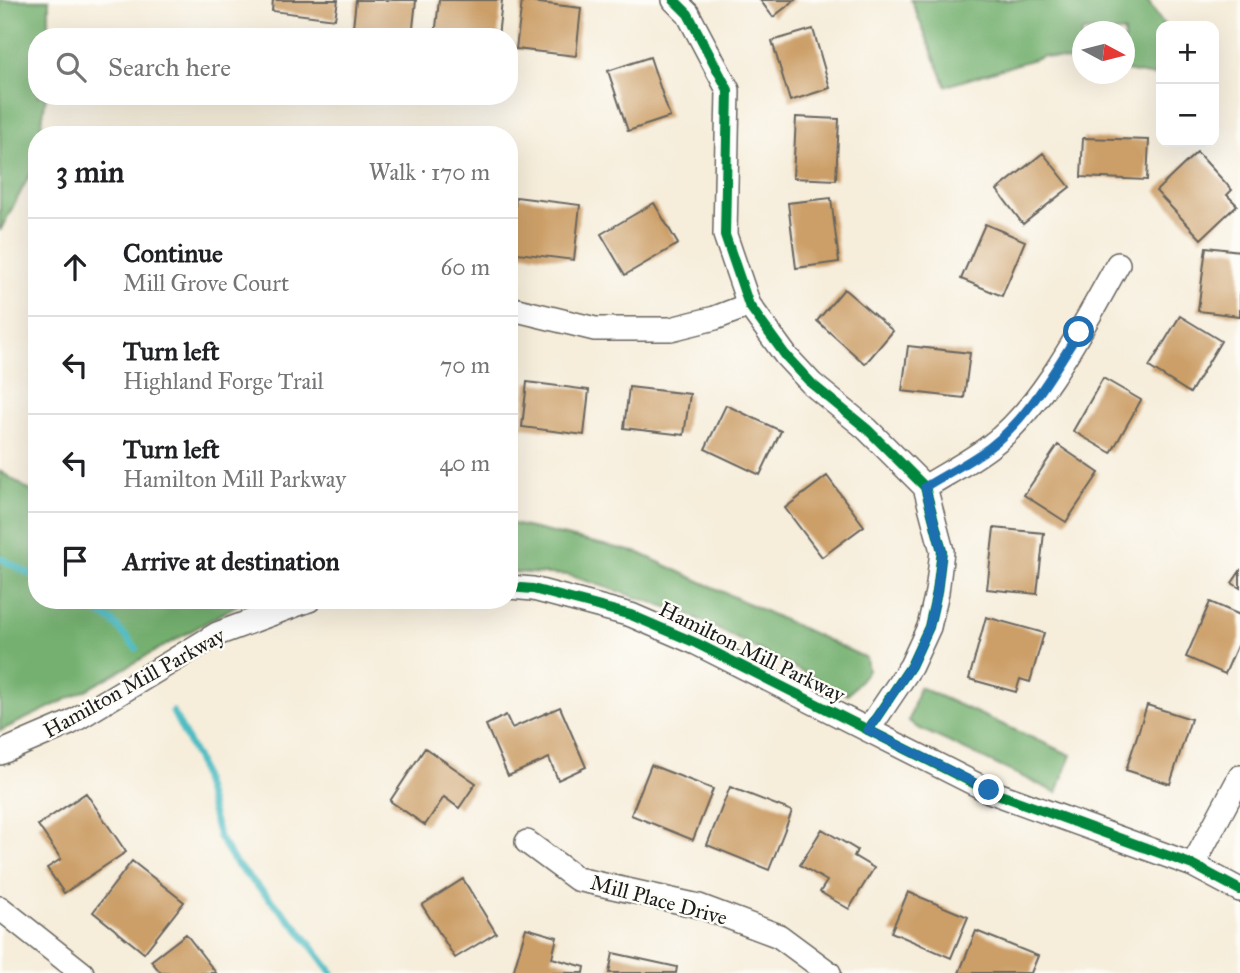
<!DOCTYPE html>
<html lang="en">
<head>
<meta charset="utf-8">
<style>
	:root { --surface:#fff; --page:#f2f2f2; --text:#202124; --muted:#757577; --line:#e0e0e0 }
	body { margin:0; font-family:"IM FELL Great Primer",serif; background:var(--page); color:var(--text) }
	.controls { position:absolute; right:21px; top:21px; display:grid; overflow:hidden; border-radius:14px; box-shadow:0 7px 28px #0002 }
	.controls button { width:63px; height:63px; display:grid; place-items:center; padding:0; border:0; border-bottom:2px solid var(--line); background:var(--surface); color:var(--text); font:35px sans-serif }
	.compass { position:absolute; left:1072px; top:21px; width:63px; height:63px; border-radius:50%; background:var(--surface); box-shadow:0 7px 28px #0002; rotate:97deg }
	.stop { position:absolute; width:21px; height:21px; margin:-16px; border:5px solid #1f6fb2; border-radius:50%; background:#fff }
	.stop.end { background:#1f6fb2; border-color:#fff; box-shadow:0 2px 7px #0008 }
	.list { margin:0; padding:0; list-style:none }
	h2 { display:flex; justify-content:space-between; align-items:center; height:91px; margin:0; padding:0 28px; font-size:30px }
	h2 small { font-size:23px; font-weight:400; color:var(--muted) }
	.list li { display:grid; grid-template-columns:46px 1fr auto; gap:21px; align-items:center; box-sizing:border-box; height:98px; padding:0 28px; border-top:2px solid var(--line) }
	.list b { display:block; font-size:26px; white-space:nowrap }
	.list p { margin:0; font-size:23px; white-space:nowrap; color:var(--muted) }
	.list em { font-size:23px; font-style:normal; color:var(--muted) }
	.icon { flex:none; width:38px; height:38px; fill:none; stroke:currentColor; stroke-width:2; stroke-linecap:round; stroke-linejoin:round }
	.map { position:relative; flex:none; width:1240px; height:973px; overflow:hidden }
	.search { position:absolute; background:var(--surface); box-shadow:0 7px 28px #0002; left:28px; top:28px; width:490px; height:77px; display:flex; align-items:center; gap:18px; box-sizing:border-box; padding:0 24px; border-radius:28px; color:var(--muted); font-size:26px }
	.panel { position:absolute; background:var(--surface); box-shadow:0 7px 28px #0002; left:28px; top:126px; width:490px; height:483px; border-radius:28px }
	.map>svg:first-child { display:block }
	.forest { fill:#74b070; stroke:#486646; stroke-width:2 }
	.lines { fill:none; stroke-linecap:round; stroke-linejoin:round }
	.stream { stroke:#4ebcc3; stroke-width:7 }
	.building { fill:#cc9f68 }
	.minor-casing { stroke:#68655e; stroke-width:26 }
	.minor { stroke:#fff; stroke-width:23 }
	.cycleway-casing { stroke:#fdfcf7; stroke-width:15 }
	.cycleway { stroke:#00873e; stroke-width:10 }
	.route { stroke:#1f6fb2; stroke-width:9 }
	.labels { text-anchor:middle; stroke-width:5; stroke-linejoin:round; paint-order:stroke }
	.street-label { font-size:21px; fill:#1c1c1c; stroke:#fdfcf7 }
</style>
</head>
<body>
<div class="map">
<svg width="1240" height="973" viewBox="0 0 1240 973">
	<rect width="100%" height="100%" fill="#fdfcf7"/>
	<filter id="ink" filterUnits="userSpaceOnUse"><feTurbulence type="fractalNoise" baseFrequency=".0143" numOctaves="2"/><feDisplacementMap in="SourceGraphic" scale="14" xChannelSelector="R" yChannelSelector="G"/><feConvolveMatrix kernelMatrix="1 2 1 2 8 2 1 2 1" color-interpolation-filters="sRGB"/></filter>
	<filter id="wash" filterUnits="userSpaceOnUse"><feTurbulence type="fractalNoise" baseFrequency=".00686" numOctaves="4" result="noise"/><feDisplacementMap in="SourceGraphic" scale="28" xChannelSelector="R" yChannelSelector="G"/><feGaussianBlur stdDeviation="1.57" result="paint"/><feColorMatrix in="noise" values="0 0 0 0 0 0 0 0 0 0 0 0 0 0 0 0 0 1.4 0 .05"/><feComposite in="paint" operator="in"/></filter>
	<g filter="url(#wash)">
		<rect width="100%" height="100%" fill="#f6edda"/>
		<path class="forest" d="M 0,0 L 49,0 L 49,37 L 37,37 L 37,96 L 46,96 L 40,135 L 37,135 L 34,167 L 0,231 Z
			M 911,0 L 1147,0 L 1165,26 L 1161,26 L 1161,77 L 1125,71 L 1124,32 L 1082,32 L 1082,63 L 1044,56 L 946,86 Z
			M 0,471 L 37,495 L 37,600 L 246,600 L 84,691 L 0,731 Z
			M 509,523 L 639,553 L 866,658 L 868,670 L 848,695 L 688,614 L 568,575 L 509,572 Z
			M 919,687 L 1071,755 L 1057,793 L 916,727 L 909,721 Z"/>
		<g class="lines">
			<path class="stream" d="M 0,558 L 37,578
				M 76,600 L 112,621 L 136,648
				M 173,712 L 198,761 L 219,837 L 235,863 L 296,926 L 332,973"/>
		</g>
		<g id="blocks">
			<path class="building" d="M 273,0 L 338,0 L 335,19 L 272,11 Z
				M 356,0 L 416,0 L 412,37 L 352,36 Z
				M 439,0 L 502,0 L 498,37 L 435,37 Z
				M 760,0 L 795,0 L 773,17 Z
				M 522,1 L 581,8 L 576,56 L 516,49 Z
				M 813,29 L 830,88 L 790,101 L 772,41 Z
				M 650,57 L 670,117 L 628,131 L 608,71 Z
				M 796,117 L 839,119 L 836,180 L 793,178 Z
				M 1083,138 L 1149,140 L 1147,180 L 1081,177 Z
				M 1197,152 L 1232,190 L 1227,195 L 1237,205 L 1201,239 L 1156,191 Z
				M 1043,153 L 1070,187 L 1023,224 L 997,190 Z
				M 516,197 L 580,205 L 574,260 L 509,252 Z
				M 831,198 L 839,262 L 796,268 L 788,203 Z
				M 654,203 L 678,244 L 625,275 L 601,234 Z
				M 985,224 L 1025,241 L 1002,296 L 961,279 Z
				M 1206,247 L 1240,251 L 1240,316 L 1198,311 Z
				M 844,289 L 893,331 L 865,364 L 817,321 Z
				M 1180,316 L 1221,341 L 1190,393 L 1149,367 Z
				M 908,346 L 970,353 L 964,398 L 902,391 Z
				M 1103,378 L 1141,400 L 1111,453 L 1073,431 Z
				M 527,382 L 589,390 L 584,435 L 522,427 Z
				M 629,387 L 690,394 L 684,435 L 624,428 Z
				M 726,405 L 781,431 L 760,475 L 705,449 Z
				M 1058,445 L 1099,473 L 1066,522 L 1024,495 Z
				M 827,476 L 864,526 L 822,557 L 785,508 Z
				M 994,528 L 1044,533 L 1037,594 L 987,589 Z
				M 1240,571 L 1240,588 L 1232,583 Z
				M 1210,602 L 1240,615 L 1240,639 L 1225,674 L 1186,657 Z
				M 986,617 L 1044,633 L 1030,682 L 1020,679 L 1016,692 L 969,679 Z
				M 1147,705 L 1191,719 L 1170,784 L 1126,770 Z
				M 560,707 L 586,767 L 558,780 L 549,758 L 508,776 L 486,725 L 506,715 L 512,728 Z
				M 425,748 L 476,783 L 459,808 L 444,797 L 425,825 L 390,801 Z
				M 651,765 L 713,789 L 693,840 L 631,815 Z
				M 730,787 L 792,811 L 769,870 L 707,845 Z
				M 86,793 L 126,852 L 64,893 L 47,868 L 61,859 L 38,825 Z
				M 822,829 L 857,850 L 854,856 L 874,868 L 849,909 L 820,892 L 827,881 L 800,865 Z
				M 132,861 L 184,902 L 144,953 L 93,912 Z
				M 463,879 L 496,933 L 455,958 L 422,905 Z
				M 908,892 L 968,917 L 951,958 L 891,932 Z
				M 526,928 L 557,937 L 552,958 L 585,967 L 584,973 L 513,973 Z
				M 976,931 L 1038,956 L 1031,973 L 959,973 Z
				M 186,934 L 216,973 L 161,973 L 151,961 Z
				M 613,953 L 677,967 L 676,973 L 609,973 Z"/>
		</g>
	</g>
	<g filter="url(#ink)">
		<use href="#blocks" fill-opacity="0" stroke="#68655e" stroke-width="2"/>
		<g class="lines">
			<g class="minor-casing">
				<path id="minor" d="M 674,0 L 688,14 L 728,90 L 725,235 L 749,305 L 786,356 L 812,384 L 867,429 L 925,487 L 942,551 L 937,592 L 929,627 L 911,666 L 868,730
					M 509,308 L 595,329 L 671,329 L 715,318 L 749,305
					M 925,487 C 946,474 969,462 989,447 C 1043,408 1085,322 1118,264
					M 509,587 L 533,589 L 631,615 L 696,643 L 989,791 L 1193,865 L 1240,890
					M 0,753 L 70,723 L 217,634 L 309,600
					M 527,842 L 577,879 L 699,906 L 779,936 L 829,973
					M 1193,865 L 1240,777
					M 0,908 L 82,973"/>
			</g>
			<use href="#minor" class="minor"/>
			<g class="cycleway-casing">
				<path id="cycleway" d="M 674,0 L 688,14 L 728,90 L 725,235 L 749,305 L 786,356 L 812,384 L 867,429 L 925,487 L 942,551 L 937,592 L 929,627 L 911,666 L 868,730
					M 509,587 L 533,589 L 631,615 L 696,643 L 989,791 L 1193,865 L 1240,890"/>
			</g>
			<use href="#cycleway" class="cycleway"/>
		</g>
	</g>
	<g class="lines" filter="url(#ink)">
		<path class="route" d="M 989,790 L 868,730 L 911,666 L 929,627 L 937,592 L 942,551 L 925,487 C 946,474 970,462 990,447 C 1028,418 1053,372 1079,332"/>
	</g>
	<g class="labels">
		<g class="street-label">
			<text transform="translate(752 652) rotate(26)" y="7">Hamilton Mill Parkway</text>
			<text transform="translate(134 683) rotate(-29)" y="7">Hamilton Mill Parkway</text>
			<text transform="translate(659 900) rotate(15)" y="7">Mill Place Drive</text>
		</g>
	</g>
</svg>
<div class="controls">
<button>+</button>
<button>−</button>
</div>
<svg class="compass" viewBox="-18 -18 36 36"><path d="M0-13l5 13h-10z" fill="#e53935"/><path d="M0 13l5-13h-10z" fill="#757577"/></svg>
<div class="stop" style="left:1079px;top:332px"></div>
<div class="stop end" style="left:989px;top:790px"></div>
<div class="search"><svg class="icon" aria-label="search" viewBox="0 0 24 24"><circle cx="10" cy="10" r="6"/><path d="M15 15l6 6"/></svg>Search here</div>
<section class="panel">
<h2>3 min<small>Walk · 170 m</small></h2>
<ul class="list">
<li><svg class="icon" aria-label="ahead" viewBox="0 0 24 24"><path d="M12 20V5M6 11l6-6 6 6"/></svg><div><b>Continue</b><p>Mill Grove Court</p></div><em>60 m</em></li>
<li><svg class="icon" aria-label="left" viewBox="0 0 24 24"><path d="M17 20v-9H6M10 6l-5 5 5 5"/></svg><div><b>Turn left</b><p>Highland Forge Trail</p></div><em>70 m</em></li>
<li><svg class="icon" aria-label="left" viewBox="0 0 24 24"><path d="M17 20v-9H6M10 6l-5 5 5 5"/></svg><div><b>Turn left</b><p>Hamilton Mill Parkway</p></div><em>40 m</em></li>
<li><svg class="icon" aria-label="arrive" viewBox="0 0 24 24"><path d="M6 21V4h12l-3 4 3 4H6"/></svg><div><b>Arrive at destination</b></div></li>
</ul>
</section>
</div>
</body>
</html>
